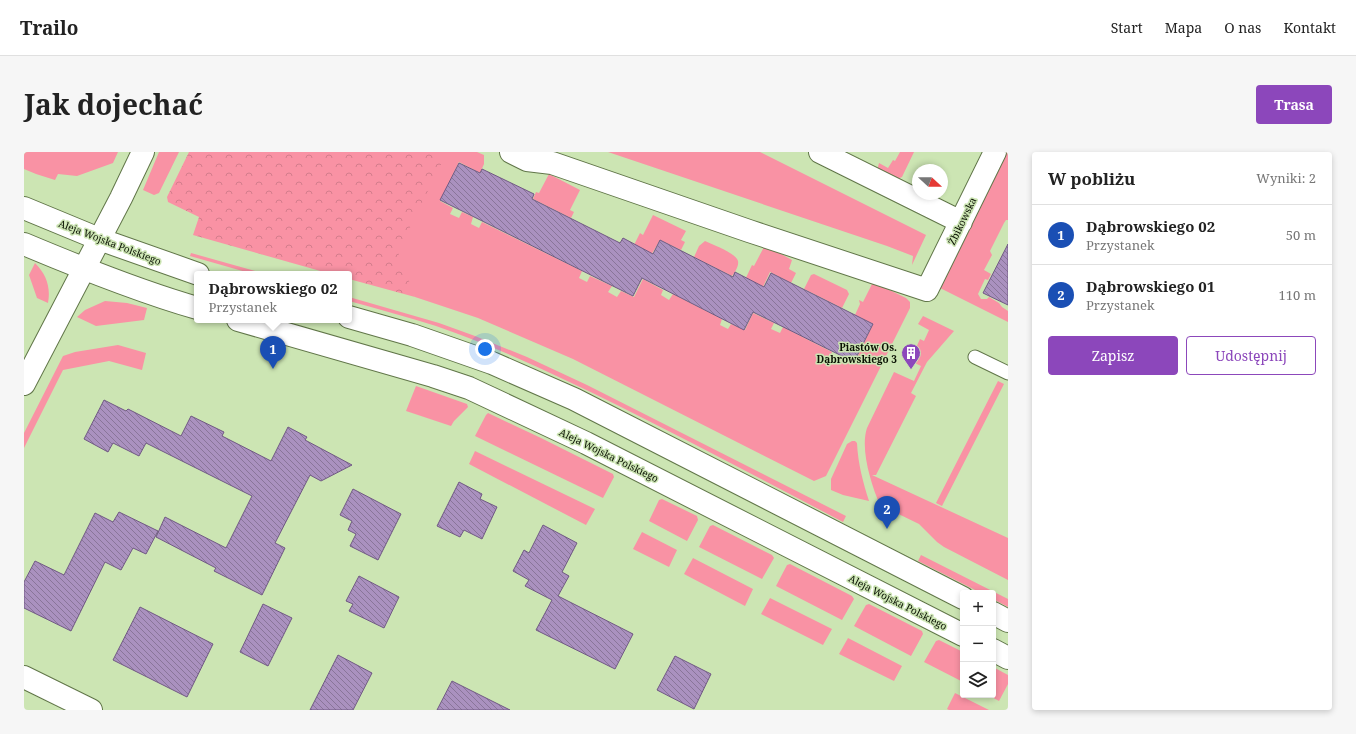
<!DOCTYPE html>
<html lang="pl">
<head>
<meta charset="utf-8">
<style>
	:root { --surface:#fff; --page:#f6f6f6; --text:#222; --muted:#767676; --line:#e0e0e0; --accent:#8c47bb }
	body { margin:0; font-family:"Noto Serif",serif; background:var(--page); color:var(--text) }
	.controls { position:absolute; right:12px; bottom:12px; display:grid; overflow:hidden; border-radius:4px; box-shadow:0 2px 6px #0003 }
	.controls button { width:36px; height:36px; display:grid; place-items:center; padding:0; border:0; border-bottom:1px solid var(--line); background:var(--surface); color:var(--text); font:20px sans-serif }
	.compass { position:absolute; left:888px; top:12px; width:36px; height:36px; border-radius:50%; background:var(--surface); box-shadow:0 2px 6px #0003; rotate:111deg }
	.you { position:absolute; left:461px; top:197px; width:14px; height:14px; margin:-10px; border:3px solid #fff; border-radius:50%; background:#1a73e8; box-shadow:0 0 0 6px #1a73e833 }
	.badge { display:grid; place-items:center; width:26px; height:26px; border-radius:50%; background:var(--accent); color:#fff; font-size:13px; font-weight:700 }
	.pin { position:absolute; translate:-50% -33px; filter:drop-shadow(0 1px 2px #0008) }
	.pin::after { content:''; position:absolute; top:21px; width:14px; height:12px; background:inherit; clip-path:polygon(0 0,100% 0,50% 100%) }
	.popup { position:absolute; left:170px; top:119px; width:158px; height:52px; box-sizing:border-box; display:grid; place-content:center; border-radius:4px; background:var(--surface); filter:drop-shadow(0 1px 3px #0005); font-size:13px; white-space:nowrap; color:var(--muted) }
	.popup b { font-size:15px; color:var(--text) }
	.popup::after { content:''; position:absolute; left:50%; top:100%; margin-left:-8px; border:8px solid transparent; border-top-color:var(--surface) }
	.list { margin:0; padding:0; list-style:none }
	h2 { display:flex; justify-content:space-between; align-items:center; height:52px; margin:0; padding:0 16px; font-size:17px }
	h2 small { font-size:13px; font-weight:400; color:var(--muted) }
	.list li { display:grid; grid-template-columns:26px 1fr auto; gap:12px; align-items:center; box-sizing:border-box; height:60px; padding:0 16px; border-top:1px solid var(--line) }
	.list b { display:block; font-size:15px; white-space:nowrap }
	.list p { margin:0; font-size:13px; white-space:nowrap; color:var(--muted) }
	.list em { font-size:13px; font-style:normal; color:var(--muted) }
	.actions { display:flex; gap:8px; padding:12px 16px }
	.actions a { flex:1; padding:9px 0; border:1px solid var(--accent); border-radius:4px; text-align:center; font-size:14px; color:var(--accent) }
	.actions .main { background:var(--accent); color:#fff }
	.icon { flex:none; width:22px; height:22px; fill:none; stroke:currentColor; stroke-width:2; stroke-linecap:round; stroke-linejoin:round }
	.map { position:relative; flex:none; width:984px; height:558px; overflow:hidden; border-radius:4px }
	header { display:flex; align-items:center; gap:24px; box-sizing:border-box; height:56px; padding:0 20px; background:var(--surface); border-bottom:1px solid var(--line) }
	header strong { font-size:19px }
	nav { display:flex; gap:22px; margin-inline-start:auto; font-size:14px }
	.intro { display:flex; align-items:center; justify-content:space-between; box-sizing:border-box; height:96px; padding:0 24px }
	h1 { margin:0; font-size:28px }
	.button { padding:10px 18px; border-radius:4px; background:var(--accent); color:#fff; font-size:14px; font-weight:700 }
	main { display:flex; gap:24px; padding:0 24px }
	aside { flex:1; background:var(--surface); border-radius:4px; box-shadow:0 2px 6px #0003 }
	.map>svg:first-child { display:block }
	.grass { fill:#f992a4 }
	.park { fill:url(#park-crowns) }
	.building { fill:url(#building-back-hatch); stroke:#705983 }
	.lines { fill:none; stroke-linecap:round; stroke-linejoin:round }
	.service-casing { stroke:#617649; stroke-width:15 }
	.minor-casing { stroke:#617649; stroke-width:24 }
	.tertiary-casing { stroke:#617649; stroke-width:24 }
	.service { stroke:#fff; stroke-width:13 }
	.minor { stroke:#fff; stroke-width:22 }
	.tertiary { stroke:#fff; stroke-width:22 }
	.labels { text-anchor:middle; stroke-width:3; stroke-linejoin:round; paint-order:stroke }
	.street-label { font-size:10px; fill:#091002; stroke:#cce5b3 }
	.poi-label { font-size:10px; font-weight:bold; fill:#091002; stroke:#cce5b3; text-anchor:end }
</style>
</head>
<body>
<header>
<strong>Trailo</strong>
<nav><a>Start</a><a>Mapa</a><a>O nas</a><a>Kontakt</a></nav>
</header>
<div class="intro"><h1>Jak dojechać</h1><a class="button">Trasa</a></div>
<main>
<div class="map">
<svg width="984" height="558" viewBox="0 0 984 558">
	<defs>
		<pattern id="park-crowns" width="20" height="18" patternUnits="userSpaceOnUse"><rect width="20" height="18" fill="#f992a4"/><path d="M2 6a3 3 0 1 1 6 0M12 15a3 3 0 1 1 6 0" fill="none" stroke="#d47d8c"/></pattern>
		<pattern id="building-back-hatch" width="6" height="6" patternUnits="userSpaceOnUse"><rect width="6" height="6" fill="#aa91bf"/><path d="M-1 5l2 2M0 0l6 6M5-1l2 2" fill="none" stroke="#897599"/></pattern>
	</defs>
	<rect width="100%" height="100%" fill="#cce5b3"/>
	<path class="grass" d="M 0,0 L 94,0 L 89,11 L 53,24 L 34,22 L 31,28 L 12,22 L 0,17 Z
		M 135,0 L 155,0 L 135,41 L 130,43 L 119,38 Z
		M 372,0 L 453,0 L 460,3 L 460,12 L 456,21 L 435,10 L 416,49 L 429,56 L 426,62 L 435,66 L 438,60 L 449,65 L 447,72 L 455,76 L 458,70 L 558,119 L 555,126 L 563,130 L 566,124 L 588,134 L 584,140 L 593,145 L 597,139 L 610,145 L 619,127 L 639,138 L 637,143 L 645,148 L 649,142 L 698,167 L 696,173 L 704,177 L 707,172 L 721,178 L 729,161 L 750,171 L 747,177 L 756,181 L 759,175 L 808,200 L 806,206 L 814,210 L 818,204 L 831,210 L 849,172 L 831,163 L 836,152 L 835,148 L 839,150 L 849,130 L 882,146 L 886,150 L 886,156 L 802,324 L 790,329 L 549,207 L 454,166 L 391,145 L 320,28 Z
		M 584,0 L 736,0 L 902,83 L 888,113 L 889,104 L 863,94 Z
		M 876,0 L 890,0 L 878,25 L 871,28 L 854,19 L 854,15 L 855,11 L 864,16 L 869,8 L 871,9 Z
		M 981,0 L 984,0 L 984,68 L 982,68 L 980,71 L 966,99 L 968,103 L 960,118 L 967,122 L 964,128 L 961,127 L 954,142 L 957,147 L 963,147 L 965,145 L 975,151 L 978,155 L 984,159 L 984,170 L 914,135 Z
		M 525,22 L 556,38 L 546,58 L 550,60 L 547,66 L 509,47 L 512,40 L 515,41 Z
		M 629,63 L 662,79 L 657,88 L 661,90 L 657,98 L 636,88 L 626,105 L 608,97 L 616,81 L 619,83 Z
		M 681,89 C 689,93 712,101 714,109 C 715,114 711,120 708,124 L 670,105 L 675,94 Z
		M 741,93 L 768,108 L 765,117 L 772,121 L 767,131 L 746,120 L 737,139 L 720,130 L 728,113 L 730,114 Z
		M 167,101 L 242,122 L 229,122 L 166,104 Z
		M 11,111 C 22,122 27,135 24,151 L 13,146 L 5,123 Z
		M 790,122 L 823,138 L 825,142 L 818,156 L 780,137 L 787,123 Z
		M 325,145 L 415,171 L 451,184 L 503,205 L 563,233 L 822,364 L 819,370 C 745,331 671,292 595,254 C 536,225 476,196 412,174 C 384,165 354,157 325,149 Z
		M 81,149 L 103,151 L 123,156 L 120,168 L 72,174 L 53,165 L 61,158 Z
		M 899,164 L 930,179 L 903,210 L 887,241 L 892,244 L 852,323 L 848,323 L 984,386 L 984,428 L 920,395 L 913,390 L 895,372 L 856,353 C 847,332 836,297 843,276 L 870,220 L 890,229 L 897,214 L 878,205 L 883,195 L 891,198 L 896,187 L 900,189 L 905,178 L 894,172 Z
		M 94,193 L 122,201 L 118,218 L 85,209 L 39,218 L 0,296 L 0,281 L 39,204 L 51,200 Z
		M 974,229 L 980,232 L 918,354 L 912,351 Z
		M 392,234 L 443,252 L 444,255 L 430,269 L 427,274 L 382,259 Z
		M 464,261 L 517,286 L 589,322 L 590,325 L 579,346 L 451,284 L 462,263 Z
		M 828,289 L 831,289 L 833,291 C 834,312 839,330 845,349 L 819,343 L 807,338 L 807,327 L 823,292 Z
		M 451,299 L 571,357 L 562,373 L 445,312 Z
		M 638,347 L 673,364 L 674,368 L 663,389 L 625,369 L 635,348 Z
		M 689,373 L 748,403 L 750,406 L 738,427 L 675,395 L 686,374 Z
		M 618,380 L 653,398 L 645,415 L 609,397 Z
		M 897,403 L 984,447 L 984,455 L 969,447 L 969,441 L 957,441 L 894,409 Z
		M 669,406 L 729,437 L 721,454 L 660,422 Z
		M 766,412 L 828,444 L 830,447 L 818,468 L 752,434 L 763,413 Z
		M 746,446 L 808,477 L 799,493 L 737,462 Z
		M 845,452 L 898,479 L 899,482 L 887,504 L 830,474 L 842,453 Z
		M 824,486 L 878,514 L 870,529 L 815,502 Z
		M 915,488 L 939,500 L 939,530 L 900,510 L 912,489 Z
		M 969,515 L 984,523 L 984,532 L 975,549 L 964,543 L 969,543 Z
		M 931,541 L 965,558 L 925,558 L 923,557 Z"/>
	<path class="park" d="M 165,0 L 423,0 L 374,100 L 391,145 L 325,127 L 325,122 L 307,122 L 169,83 L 175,65 L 144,50 L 143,45 Z"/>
	<path class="building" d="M 435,11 L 456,21 L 458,17 L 510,42 L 508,47 L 596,91 L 599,86 L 629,102 L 636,88 L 709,125 L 711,120 L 740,135 L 747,121 L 849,172 L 830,210 L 729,160 L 720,178 L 618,126 L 609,144 L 416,48 Z
		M 984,92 L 984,153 L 959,141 Z
		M 80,248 L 102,259 L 104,257 L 157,284 L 167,264 L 200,280 L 198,284 L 247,309 L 264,275 L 283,285 L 281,288 L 328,313 L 297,329 L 286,323 L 251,391 L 261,396 L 238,443 L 190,419 L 192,416 L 132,385 L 141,365 L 202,396 L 228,344 L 122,291 L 115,304 L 89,291 L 84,300 L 60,287 Z
		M 435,330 L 458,342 L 456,347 L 473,355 L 458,387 L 440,378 L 436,385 L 413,374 Z
		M 329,337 L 377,362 L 354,408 L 326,394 L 332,382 L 324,378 L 328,369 L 316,363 Z
		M 95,360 L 134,379 L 122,402 L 109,396 L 97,418 L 81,410 L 47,479 L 0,456 L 0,430 L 11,409 L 40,423 L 71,361 L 89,370 Z
		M 519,373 L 553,391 L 538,420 L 545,424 L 534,444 L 609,482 L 591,517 L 512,478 L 528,448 L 501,434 L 505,428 L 489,419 L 500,398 L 505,401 Z
		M 335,424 L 375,445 L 360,476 L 325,459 L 329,452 L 322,449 Z
		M 239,452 L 268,466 L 244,514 L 216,500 Z
		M 116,455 L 189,492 L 163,545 L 89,508 Z
		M 314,503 L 348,521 L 329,558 L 286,558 Z
		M 651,504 L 687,522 L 670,557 L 633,538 Z
		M 428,529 L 486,558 L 413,558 Z"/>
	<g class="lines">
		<g class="service-casing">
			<path id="service" d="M 951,205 L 984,221"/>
		</g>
		<g class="minor-casing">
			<path id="minor" d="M 487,0 L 503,8 L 528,11 L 725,79 L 903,138 L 971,0
				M 796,0 L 937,70
				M 0,232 L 97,46 L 119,0
				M 0,525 L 67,558"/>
		</g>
		<g class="tertiary-casing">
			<path id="tertiary" d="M 0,56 L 75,87 L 174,122
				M 0,92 C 57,116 114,139 173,156
				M 325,165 L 388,183 L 468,211 L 550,247 L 939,446
				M 214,168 L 409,224 L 445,236 L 562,291 L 939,483
				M 969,461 L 984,469
				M 969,498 L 984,506"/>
		</g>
		<use href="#service" class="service"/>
		<use href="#minor" class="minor"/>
		<use href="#tertiary" class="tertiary"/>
	</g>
	<defs>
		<g id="building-pin" transform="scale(1)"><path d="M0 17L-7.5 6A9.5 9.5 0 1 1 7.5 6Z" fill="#8c47bb" stroke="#cce5b3"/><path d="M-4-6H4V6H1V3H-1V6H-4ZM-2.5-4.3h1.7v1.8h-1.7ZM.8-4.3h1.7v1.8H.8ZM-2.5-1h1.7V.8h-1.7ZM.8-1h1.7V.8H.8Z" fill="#fff"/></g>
	</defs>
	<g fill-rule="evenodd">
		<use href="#building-pin" x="887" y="201"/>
	</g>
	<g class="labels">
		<g class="street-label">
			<text transform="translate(938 69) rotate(-64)" y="4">Żbikowska</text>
			<text transform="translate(86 90) rotate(21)" y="4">Aleja Wojska Polskiego</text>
			<text transform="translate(585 303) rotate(26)" y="4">Aleja Wojska Polskiego</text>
			<text transform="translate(874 450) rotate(27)" y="4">Aleja Wojska Polskiego</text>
		</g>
		<g class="poi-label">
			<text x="873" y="199">Piastów Os.<tspan x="873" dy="12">Dąbrowskiego 3</tspan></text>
		</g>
	</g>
</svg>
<div class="controls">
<button>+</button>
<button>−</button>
<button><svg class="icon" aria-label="layers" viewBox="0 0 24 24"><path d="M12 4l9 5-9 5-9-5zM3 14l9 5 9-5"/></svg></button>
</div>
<svg class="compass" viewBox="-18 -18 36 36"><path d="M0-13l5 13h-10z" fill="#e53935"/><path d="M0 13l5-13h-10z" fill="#767676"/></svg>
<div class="you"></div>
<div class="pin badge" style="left:249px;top:217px;background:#1a4fb4">1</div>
<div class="popup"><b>Dąbrowskiego 02</b>Przystanek</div>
<div class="pin badge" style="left:863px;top:377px;background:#1a4fb4">2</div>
</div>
<aside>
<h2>W pobliżu<small>Wyniki: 2</small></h2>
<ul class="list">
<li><span class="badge" style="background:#1a4fb4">1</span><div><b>Dąbrowskiego 02</b><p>Przystanek</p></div><em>50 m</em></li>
<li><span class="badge" style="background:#1a4fb4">2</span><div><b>Dąbrowskiego 01</b><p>Przystanek</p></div><em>110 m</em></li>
</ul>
<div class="actions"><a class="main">Zapisz</a><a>Udostępnij</a></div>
</aside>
</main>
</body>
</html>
